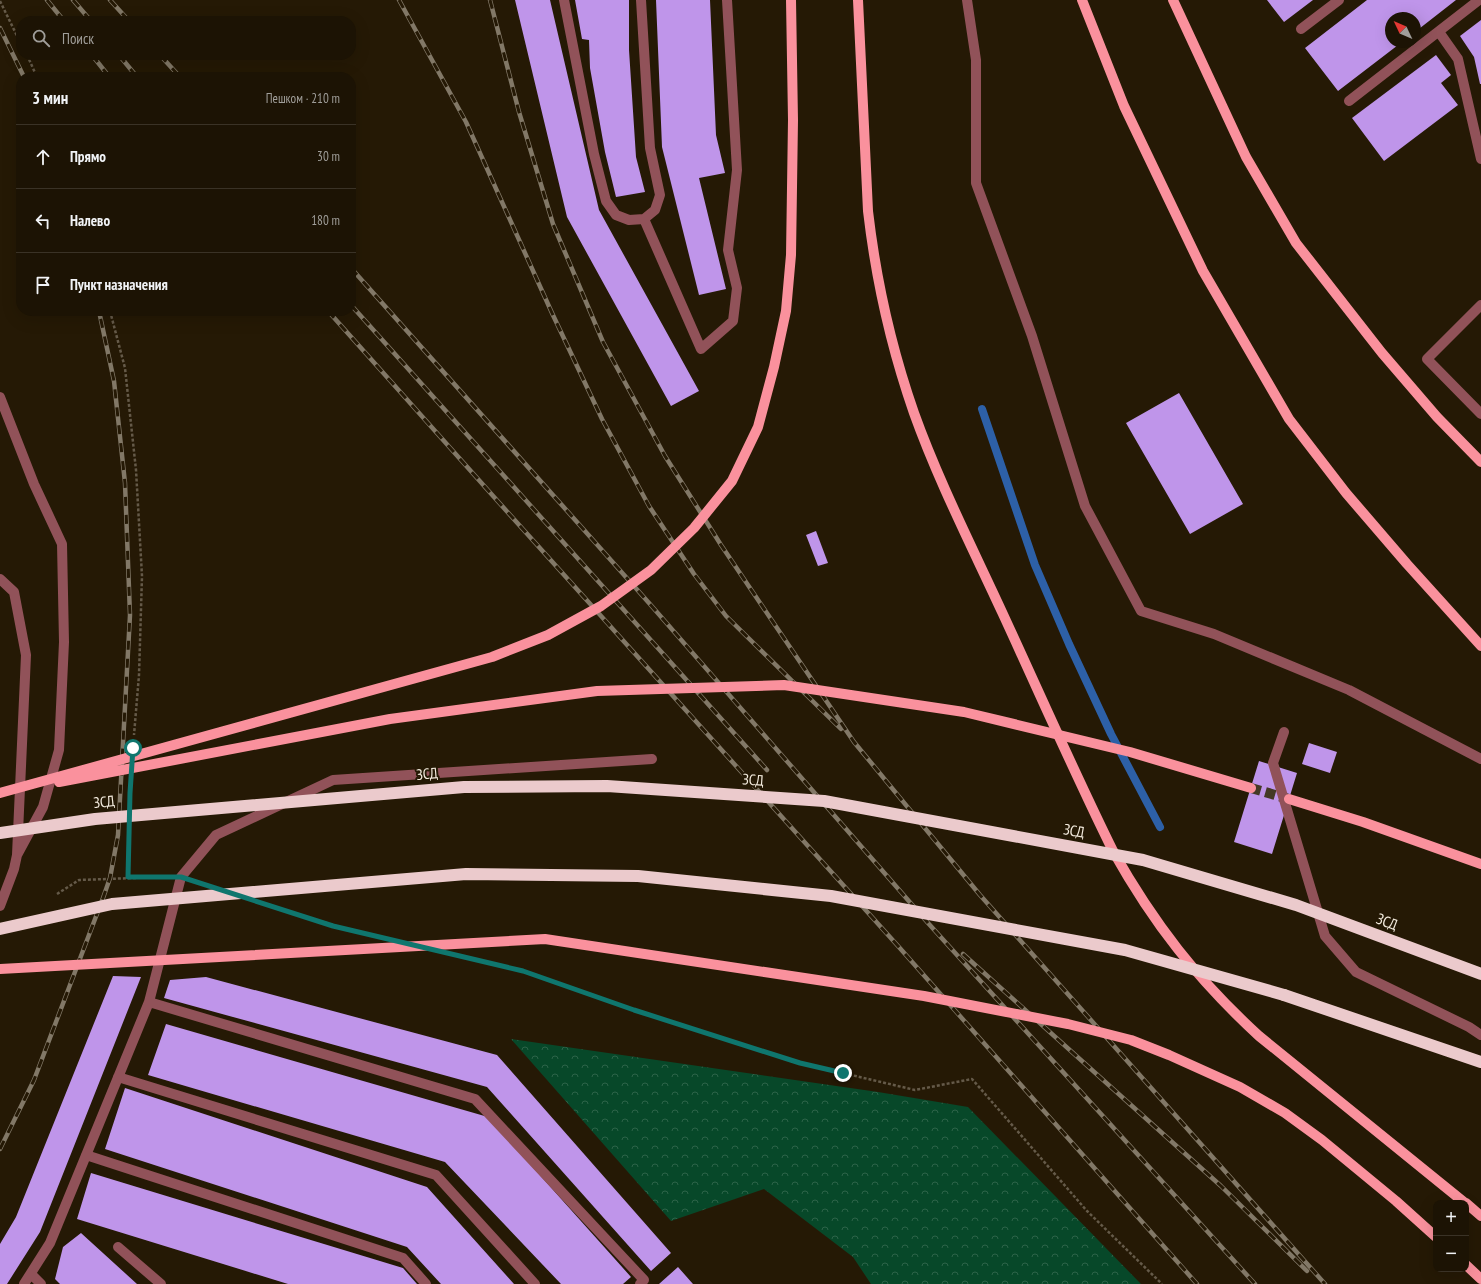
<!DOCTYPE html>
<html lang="ru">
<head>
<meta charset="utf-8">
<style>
	:root { --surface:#1c1304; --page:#292013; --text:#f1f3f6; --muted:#a09e9a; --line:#3a3226 }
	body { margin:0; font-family:"PT Sans Narrow",sans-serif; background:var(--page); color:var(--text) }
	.controls { position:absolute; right:12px; bottom:12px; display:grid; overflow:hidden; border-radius:8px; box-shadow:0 4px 16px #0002 }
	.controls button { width:36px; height:36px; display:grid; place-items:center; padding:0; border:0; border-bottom:1px solid var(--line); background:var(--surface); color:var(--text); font:20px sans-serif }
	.compass { position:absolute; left:1385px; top:12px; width:36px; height:36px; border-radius:50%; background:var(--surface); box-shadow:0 4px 16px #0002; rotate:314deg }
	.stop { position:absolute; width:12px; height:12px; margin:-9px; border:3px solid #0f766e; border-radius:50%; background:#fff }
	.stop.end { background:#0f766e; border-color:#fff; box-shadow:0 1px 4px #0008 }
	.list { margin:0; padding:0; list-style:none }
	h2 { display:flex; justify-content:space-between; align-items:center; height:52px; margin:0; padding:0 16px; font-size:17px }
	h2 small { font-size:13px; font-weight:400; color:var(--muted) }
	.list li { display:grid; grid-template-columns:26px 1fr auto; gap:12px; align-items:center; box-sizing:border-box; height:64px; padding:0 16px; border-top:1px solid var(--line) }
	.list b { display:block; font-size:15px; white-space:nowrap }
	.list em { font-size:13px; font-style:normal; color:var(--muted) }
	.icon { flex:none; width:22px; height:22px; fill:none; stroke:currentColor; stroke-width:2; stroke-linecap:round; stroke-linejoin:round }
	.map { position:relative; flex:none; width:1481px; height:1284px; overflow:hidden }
	.search { position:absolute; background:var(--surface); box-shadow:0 4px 16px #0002; left:16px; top:16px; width:340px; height:44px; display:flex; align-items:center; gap:10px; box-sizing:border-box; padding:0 14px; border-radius:16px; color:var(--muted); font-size:15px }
	.panel { position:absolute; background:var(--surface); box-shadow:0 4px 16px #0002; left:16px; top:72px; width:340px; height:244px; border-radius:16px }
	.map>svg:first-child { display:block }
	.forest { fill:url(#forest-crowns) }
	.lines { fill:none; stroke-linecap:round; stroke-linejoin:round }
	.stream { stroke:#2d60a7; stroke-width:8 }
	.building { fill:#bf95ea }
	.major-tunnel { stroke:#443926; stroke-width:10; stroke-dasharray:10 5; stroke-linecap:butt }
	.path { stroke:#655a49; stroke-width:2.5; stroke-dasharray:3 2; stroke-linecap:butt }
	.minor { stroke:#915259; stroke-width:10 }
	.major { stroke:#fa919d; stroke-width:10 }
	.highway { stroke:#ebcacc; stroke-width:12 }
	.rail-casing { stroke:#827867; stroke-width:4.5 }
	.rail { stroke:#251905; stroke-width:3; stroke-dasharray:9; stroke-linecap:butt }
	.major-bridge { stroke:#fa919d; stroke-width:10 }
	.highway-bridge { stroke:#ebcacc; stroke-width:12 }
	.route { stroke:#0f766e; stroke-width:5 }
	.labels { text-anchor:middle; stroke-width:4; stroke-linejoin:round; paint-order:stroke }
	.street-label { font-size:15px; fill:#f4ecdf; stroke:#251905 }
</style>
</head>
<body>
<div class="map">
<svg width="1481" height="1284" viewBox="0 0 1481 1284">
	<defs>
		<pattern id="forest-crowns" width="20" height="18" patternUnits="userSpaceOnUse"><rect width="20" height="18" fill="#074829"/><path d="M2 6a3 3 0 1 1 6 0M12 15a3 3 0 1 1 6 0" fill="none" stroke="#2c6348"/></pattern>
	</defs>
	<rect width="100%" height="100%" fill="#251905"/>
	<path class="forest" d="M 511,1039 L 878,1092 L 968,1107 L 1141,1284 L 871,1284 L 853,1257 L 764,1189 L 671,1221 Z"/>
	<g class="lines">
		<path class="stream" d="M 982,409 L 1035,565 L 1069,644 L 1111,734 L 1160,827"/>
	</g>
	<path class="building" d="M 515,0 L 550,0 L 599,210 L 699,391 L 671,406 L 567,217 Z
		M 575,0 L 629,0 L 629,50 L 636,157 L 645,192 L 616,197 L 605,152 L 590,68 L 589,40 L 582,39 Z
		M 656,0 L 710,0 L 716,135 L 725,173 L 699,178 L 726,289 L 699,295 L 662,147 Z
		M 1267,0 L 1313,0 L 1284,22 Z
		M 1367,0 L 1456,0 L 1415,32 L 1415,18 L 1391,18 L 1391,42 L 1402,42 L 1338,91 L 1305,48 Z
		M 1481,20 L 1481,84 L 1480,84 L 1474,57 L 1460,36 Z
		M 1436,55 L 1451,75 L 1441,83 L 1458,105 L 1384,161 L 1352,118 Z
		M 1179,393 L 1243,504 L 1190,534 L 1126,423 Z
		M 816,531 L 828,563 L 818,566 L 806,535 Z
		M 1309,743 L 1337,752 L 1330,773 L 1302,764 Z
		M 1259,761 L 1297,773 L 1272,854 L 1234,842 Z
		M 113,976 L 141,977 L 40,1232 L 7,1284 L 0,1284 L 0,1244 L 16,1217 Z
		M 206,977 L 497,1055 L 671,1253 L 651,1271 L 487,1087 L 164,998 L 170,980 Z
		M 166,1024 L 488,1117 L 631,1277 L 623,1284 L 561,1284 L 445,1162 L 148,1075 Z
		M 125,1088 L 427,1187 L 514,1284 L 441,1284 L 407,1247 L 105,1149 Z
		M 91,1173 L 403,1268 L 417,1284 L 288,1284 L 77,1219 Z
		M 81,1233 L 137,1284 L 60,1284 L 55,1279 L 63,1247 Z
		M 678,1267 L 693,1284 L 659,1284 Z"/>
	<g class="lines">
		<path class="major-tunnel" d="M 1251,788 L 1289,799"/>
		<path class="path" d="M 0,1 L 21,44
			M 27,55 L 37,77
			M 110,311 L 125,368 L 136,470 L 142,576 L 139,675 L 134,735
			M 128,877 L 129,836
			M 57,894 L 79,880 L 162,877
			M 287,911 L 346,929
			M 491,964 L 523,971 L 634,1010 L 800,1063 L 915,1090 L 972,1079 L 1087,1211 L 1162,1284"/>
		<path class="minor" d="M 564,0 L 594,154 L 606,201 L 616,215 L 629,220 L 644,219 L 655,210 L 660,195 L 650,148 L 641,0
			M 967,0 L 976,60 L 976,183 L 1032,336 L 1085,506 L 1141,611 L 1214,634 L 1349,690 L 1481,759
			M 1301,29 L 1339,0
			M 1439,32 L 1458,59 L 1481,159
			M 1349,101 L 1479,0
			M 644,219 L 701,349 L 733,321 L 737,288 L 728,250 L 737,170 L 727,0
			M 1481,305 L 1427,359 L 1481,414
			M 0,397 L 34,484 L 62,544 L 64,642 L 59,750 L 43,807 L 17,855
			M 0,579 L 14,592 L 26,655 L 17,855 L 14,869 L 0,906
			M 1284,732 L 1273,763 L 1325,936 L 1356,972 L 1469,1027 L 1481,1035
			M 149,1002 L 181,877 L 216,835 L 333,780 L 652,759
			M 118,1077 L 436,1175 L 535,1284
			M 86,1155 L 403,1258 L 426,1284
			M 118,1247 L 161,1284
			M 31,1274 L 41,1284
			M 24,1284 L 50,1243 L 149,1002 L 475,1099 L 644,1280 L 640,1284"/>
		<path class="major" d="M 858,0 L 868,211 C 876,280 891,347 914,413 C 938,480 972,547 1002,612 C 1039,692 1074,772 1113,851 C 1154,924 1197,979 1259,1036 L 1465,1203
			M 1082,0 L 1124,106 L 1203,271 L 1289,419 L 1346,493 L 1407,564 L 1481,646
			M 1173,0 L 1246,157 L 1296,243 L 1382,353 L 1437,417 L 1481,462
			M 1289,799 L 1363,822 L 1481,864
			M 1466,1203 L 1481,1216
			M 1466,1265 L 1481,1279"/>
		<path class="highway" d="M 1284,995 L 1481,1062"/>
		<g class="rail-casing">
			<path id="rail" d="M 47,0 L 64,21
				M 73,0 L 91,21
				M 110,0 L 129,21
				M 399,0 L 466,122 L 552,313 L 602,419 L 649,506 L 694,574 L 726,616 L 841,729
				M 490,0 L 519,112 L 553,224 L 603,342 L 665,456 L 721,545 L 854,742 L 980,895 L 1325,1284
				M 0,28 L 24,77
				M 92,55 L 107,74
				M 119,55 L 137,77
				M 160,55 L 180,77
				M 351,268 L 649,603 L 928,923 L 1255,1284
				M 351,305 L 767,770
				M 328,311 L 494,497 L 898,946 L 1197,1284
				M 963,954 L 1221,1186 L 1307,1271
				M 0,1149 L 34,1080 L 103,898 L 110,878 L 118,835 L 130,615 L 125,483 L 114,381 L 99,311"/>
		</g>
		<use href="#rail" class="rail"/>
		<path class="major-bridge" d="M 59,782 L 390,719 L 597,691 L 784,685 L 964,712 L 1130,752 L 1251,788
			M 0,793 L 492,657 L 548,635 L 601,606 L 651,570 L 694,528 L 732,481 L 758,427 L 774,367 L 786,311 L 791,255 L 793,120 L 791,0
			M 0,969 L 545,939 L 924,996 L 1068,1024 L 1131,1040 L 1169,1055 L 1240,1087 L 1285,1113 L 1322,1140 L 1396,1201 L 1436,1237"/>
		<path class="highway-bridge" d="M 0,833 L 95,819 L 464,787 L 607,786 L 824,801 L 1143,860 L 1296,905 L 1481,974
			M 0,929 L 112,904 L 466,874 L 638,876 L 831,896 L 1125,950 L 1284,995"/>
	</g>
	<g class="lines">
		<path class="route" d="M 133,748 L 130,793 L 128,877 L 181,877 L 333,926 L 523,971 L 634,1010 L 800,1063 L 843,1073"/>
	</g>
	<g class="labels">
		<g class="street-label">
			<text transform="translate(427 774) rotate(-5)" y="5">ЗСД</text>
			<text transform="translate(753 780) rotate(4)" y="5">ЗСД</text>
			<text transform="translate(104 802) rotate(-6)" y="5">ЗСД</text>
			<text transform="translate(1074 831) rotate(10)" y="5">ЗСД</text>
			<text transform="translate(1387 922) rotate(21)" y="5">ЗСД</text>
		</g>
	</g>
</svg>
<div class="controls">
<button>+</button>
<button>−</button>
</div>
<svg class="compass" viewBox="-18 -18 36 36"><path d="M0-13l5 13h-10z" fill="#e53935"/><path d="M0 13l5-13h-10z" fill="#a09e9a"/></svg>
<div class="stop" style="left:133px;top:748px"></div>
<div class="stop end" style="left:843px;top:1073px"></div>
<div class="search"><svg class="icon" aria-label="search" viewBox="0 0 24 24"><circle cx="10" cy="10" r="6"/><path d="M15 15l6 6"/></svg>Поиск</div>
<section class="panel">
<h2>3 мин<small>Пешком · 210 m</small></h2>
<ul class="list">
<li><svg class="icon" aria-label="ahead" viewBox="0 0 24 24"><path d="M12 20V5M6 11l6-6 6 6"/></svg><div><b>Прямо</b></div><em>30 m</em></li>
<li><svg class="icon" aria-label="left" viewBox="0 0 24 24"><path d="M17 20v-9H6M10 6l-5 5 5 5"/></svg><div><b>Налево</b></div><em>180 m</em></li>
<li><svg class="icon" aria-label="arrive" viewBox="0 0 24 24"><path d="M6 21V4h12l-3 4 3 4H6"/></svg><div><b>Пункт назначения</b></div></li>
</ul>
</section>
</div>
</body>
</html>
